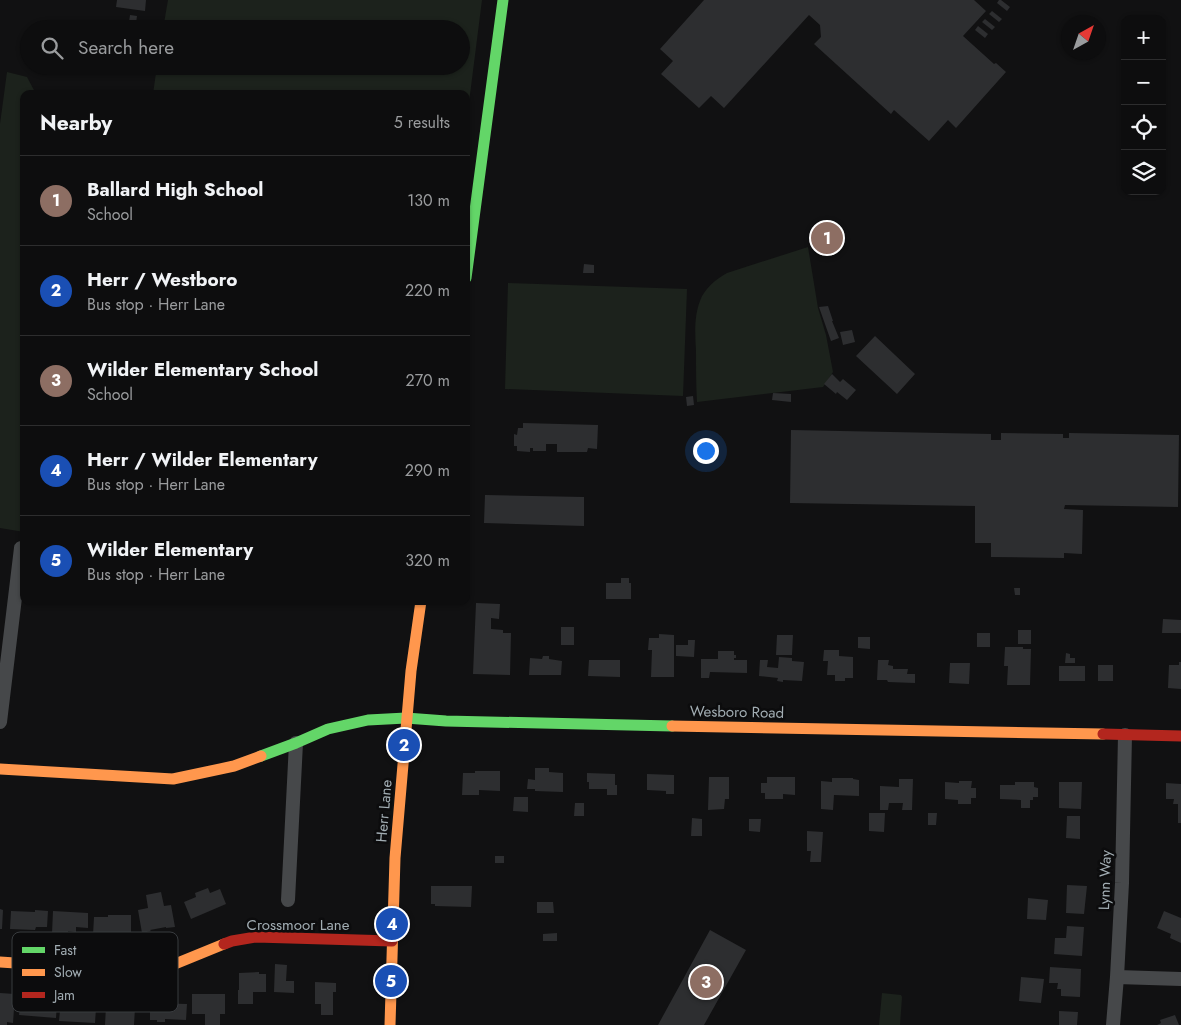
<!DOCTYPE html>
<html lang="en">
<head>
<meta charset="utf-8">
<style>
	:root { --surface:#0d0d0e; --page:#161617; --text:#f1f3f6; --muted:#9a9c9e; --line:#2d2d2e; --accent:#6f767b }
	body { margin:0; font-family:Jost,sans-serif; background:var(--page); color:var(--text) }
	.controls { position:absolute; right:15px; top:15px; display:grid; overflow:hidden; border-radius:10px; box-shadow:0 1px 4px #0004 }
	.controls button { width:45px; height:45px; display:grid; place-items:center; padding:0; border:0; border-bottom:1px solid var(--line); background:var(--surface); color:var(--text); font:25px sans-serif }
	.compass { position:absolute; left:1061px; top:15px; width:45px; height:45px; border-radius:50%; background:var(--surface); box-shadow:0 1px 4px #0004; rotate:40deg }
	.you { position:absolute; left:705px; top:450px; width:18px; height:18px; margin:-12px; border:4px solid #fff; border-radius:50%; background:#1a73e8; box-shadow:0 0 0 8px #1a73e833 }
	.badge { display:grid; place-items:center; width:32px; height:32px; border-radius:50%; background:var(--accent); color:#fff; font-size:16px; font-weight:700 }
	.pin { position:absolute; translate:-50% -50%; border:2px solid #fff; box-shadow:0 1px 5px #0006 }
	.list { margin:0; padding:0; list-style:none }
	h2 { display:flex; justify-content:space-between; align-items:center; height:65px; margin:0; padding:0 20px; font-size:21px }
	h2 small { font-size:16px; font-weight:400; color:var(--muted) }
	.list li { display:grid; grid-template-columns:32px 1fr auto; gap:15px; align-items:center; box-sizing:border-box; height:90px; padding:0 20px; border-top:1px solid var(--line) }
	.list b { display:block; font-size:19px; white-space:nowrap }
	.list p { margin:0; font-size:16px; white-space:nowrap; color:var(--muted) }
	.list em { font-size:16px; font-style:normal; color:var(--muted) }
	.icon { flex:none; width:28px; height:28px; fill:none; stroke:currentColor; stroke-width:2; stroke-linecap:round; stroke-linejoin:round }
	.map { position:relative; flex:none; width:1181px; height:1025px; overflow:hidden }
	.search { position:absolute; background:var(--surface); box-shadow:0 1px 4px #0004; left:20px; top:20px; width:450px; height:55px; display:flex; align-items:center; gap:12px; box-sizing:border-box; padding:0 18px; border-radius:28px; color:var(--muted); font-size:19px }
	.panel { position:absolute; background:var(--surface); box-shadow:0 1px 4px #0004; left:20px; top:90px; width:450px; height:515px; border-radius:10px }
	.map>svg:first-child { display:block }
	.green { fill:#1c221c }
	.building { fill:#2d2e30 }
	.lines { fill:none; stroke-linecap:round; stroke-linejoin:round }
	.street { stroke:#46484a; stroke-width:14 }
	.fast { stroke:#63d668; stroke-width:11 }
	.slow { stroke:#ff974d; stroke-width:11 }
	.jam { stroke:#b3261e; stroke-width:11 }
	.labels { text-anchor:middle; stroke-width:5; stroke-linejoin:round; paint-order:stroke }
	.street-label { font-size:15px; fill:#a2adb3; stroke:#0c0c0d }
	.key { fill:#0c0c0d; stroke:#393c3f; stroke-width:1 }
	.key-label { font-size:14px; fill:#a2adb3 }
</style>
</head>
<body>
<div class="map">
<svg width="1181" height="1025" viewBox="0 0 1181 1025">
	<rect width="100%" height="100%" fill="#111112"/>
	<path class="green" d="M 168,0 L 482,0 L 466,126 L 466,94 L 153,94 L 157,66 L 461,66 L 461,29 L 163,29 Z
		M 7,72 L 27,77 L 36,94 L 24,94 L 24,145 L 20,154 L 24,157 L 24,532 L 0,528 L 0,124 Z
		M 808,247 L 818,308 L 826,335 L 833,372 L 823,387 L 697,402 C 696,385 696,368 696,351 C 695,334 694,316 700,301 C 704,289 716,279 727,273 Z
		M 508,283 L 687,289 L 683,396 L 505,389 Z
		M 882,993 L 901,995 L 902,997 L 900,1025 L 879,1025 Z"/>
	<path class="building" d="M 117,0 L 146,0 L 145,11 L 116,7 Z
		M 704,0 L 974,0 L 986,11 L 963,36 L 994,64 L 996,63 L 1006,72 L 956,128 L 948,120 L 929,141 L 894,110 L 891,114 L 814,44 L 821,37 L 820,25 L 809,15 L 724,108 L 711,96 L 699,108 L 661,74 L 673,61 L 660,49 Z
		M 999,0 L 1001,0 L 1010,7 L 1007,11 L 997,3 Z
		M 992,11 L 1002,19 L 999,22 L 989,14 Z
		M 130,15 L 137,16 L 136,23 L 129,22 Z
		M 985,19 L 995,27 L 992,30 L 982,22 Z
		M 978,26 L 988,34 L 985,38 L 975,30 Z
		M 82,66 L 97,66 L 96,71 L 81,69 Z
		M 109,66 L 132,66 L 132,71 L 109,67 Z
		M 584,264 L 594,265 L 594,273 L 583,273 Z
		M 828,306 L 833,321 L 832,321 L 839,338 L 831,341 L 819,307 Z
		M 852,330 L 855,342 L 843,345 L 840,332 Z
		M 875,336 L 915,374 L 897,394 L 856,356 Z
		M 832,374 L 840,382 L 843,379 L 856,390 L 847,400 L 837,392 L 836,394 L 824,384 Z
		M 773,393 L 791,394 L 791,402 L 772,400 Z
		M 693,396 L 694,405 L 687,406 L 686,397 Z
		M 523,423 L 598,425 L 597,449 L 588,448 L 587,452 L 557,452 L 557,444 L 546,444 L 546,451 L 533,451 L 533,448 L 530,448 L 530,452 L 517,451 L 517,446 L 514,446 L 514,434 L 517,435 L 518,428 L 523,428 Z
		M 791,430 L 991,434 L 991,440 L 1001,440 L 1001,433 L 1063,434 L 1063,438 L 1069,438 L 1069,433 L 1179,435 L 1178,507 L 1065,505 L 1064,509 L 1083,510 L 1082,554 L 1064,553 L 1064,558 L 991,557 L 991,543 L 975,543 L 975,506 L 790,503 Z
		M 485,495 L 584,497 L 584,526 L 484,523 Z
		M 621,578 L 629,578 L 629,583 L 631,583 L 631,599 L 606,599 L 606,583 L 621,583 Z
		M 1014,588 L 1020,588 L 1020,595 L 1015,595 Z
		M 476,603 L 500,604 L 499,619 L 491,618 L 491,629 L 503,630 L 503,633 L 511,633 L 510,675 L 473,674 Z
		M 1163,619 L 1181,620 L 1181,633 L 1162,633 Z
		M 561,627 L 574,627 L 574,645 L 561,645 Z
		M 1018,630 L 1031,630 L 1031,644 L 1018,644 Z
		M 977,633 L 990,633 L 990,647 L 977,647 Z
		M 659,634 L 674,635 L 674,677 L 651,677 L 652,650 L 648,650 L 649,638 L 659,638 Z
		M 777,635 L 793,635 L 792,655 L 776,655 Z
		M 858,637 L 870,637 L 870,649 L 858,648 Z
		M 688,640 L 695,640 L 694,657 L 676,656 L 676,645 L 688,645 Z
		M 1005,647 L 1023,647 L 1023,649 L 1031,649 L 1030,685 L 1007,685 L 1008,666 L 1004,666 Z
		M 824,650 L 839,650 L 839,656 L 853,657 L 853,678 L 845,678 L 845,681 L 835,681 L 835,675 L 827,675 L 828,661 L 823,661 Z
		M 718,651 L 734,651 L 734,655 L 736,655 L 736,658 L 734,658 L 734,660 L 747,660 L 747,673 L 710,672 L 709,678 L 701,678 L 701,659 L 718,659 Z
		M 1066,653 L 1070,654 L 1070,658 L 1075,658 L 1075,663 L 1065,663 Z
		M 543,656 L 549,656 L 549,659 L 562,661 L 561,675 L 529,675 L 530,658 L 542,659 Z
		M 779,657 L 792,658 L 792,661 L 804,662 L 802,681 L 783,680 L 783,682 L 777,681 L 778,678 L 759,676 L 760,660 L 768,660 L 767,667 L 778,668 Z
		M 589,660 L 620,660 L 620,677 L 588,676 Z
		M 878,660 L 889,660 L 888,665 L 893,666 L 893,669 L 908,669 L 907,674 L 915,674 L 915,683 L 888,682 L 887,680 L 877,680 Z
		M 1179,662 L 1181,662 L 1181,689 L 1168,688 L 1169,665 L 1179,665 Z
		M 950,663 L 970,663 L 969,684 L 949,683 Z
		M 1098,665 L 1113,665 L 1113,681 L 1098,681 Z
		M 1059,666 L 1085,666 L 1085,681 L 1059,681 Z
		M 535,768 L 549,768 L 549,772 L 563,773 L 563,792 L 535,791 L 535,789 L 527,789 L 528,779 L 535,780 Z
		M 475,771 L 500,771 L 500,791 L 479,790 L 479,795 L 462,795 L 463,773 L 475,773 Z
		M 587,773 L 615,774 L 615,785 L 617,785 L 617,795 L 607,795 L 607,789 L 589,789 L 589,782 L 587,782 Z
		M 647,774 L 674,775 L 674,794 L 666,794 L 666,791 L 647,790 Z
		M 709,777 L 729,777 L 729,799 L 725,799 L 724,809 L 708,810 Z
		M 767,777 L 795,777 L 795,795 L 783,794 L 783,799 L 765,799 L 765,793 L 761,793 L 761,783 L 767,783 Z
		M 832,778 L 853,778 L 853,779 L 859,780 L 859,796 L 834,795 L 833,810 L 821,809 L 821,781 L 832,782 Z
		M 899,779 L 913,779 L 912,810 L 902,810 L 903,803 L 889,803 L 888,810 L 880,810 L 880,786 L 899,787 Z
		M 959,781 L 972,781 L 971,788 L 976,788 L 976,798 L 971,798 L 971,804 L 958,804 L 958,800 L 945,799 L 945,782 L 959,783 Z
		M 1015,782 L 1034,782 L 1034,787 L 1038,788 L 1038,797 L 1033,797 L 1033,800 L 1030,800 L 1030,808 L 1021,808 L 1021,800 L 1000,799 L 1000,785 L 1015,785 Z
		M 1059,782 L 1082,782 L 1081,809 L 1059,808 Z
		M 1166,783 L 1181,784 L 1181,823 L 1178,823 L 1178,804 L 1173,804 L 1174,799 L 1166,799 Z
		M 514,797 L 528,797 L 528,812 L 513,811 Z
		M 575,803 L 584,803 L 584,816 L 574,816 Z
		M 869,813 L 885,813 L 884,832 L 869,831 Z
		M 928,813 L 937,813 L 936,825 L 928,825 Z
		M 1067,816 L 1080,816 L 1080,839 L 1066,838 Z
		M 692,818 L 702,819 L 702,836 L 691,836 Z
		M 749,819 L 761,819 L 760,832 L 749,831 Z
		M 807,831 L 823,832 L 821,862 L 810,862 L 811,851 L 807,851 Z
		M 495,856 L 504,856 L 504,863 L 495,863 Z
		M 1067,885 L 1087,886 L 1084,914 L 1066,913 Z
		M 431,886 L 472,886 L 471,907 L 435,906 L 435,904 L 431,904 Z
		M 208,888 L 210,893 L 220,889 L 226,904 L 191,919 L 184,902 L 196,897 L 195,893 Z
		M 161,892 L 164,906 L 171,905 L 175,927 L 166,928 L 166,927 L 150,930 L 151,931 L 142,933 L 138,910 L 148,908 L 146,895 Z
		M 1028,898 L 1048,900 L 1046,920 L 1027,919 Z
		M 537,902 L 553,902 L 554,913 L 537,913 Z
		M 0,909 L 3,910 L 2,929 L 0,929 Z
		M 35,910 L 48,911 L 47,927 L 36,927 L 35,930 L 10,929 L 11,911 L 35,912 Z
		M 53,911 L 88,913 L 88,928 L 76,927 L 76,932 L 68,931 L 68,934 L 52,933 Z
		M 1164,911 L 1181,918 L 1181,943 L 1170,938 L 1171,934 L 1157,928 Z
		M 108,915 L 131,915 L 131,932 L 118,932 L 118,935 L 93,935 L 94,917 L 108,917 Z
		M 1067,926 L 1084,927 L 1082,956 L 1054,954 L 1055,938 L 1066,938 Z
		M 710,930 L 746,950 L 704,1025 L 658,1025 Z
		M 557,933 L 557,941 L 543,941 L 543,934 Z
		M 275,964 L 287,965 L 286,981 L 294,981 L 294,993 L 274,992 Z
		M 1050,967 L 1081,969 L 1080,997 L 1061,996 L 1061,989 L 1057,989 L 1058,983 L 1049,983 Z
		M 259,972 L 259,974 L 266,974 L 266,992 L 253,992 L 253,1004 L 238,1004 L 238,990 L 239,990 L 239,973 Z
		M 1021,977 L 1044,979 L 1041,1003 L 1019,1001 Z
		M 315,982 L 336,983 L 336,992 L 333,992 L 333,1015 L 321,1015 L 321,1004 L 315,1004 Z
		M 0,993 L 15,994 L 13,1023 L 7,1022 L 7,1025 L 0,1025 Z
		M 192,994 L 225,994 L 225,1014 L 220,1014 L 220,1025 L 205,1025 L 205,1014 L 192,1014 Z
		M 21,997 L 44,998 L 44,1001 L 57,1002 L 56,1018 L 19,1015 Z
		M 61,1000 L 76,1001 L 76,1002 L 85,1003 L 84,1007 L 96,1008 L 95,1023 L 59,1021 Z
		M 150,1003 L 187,1004 L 186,1020 L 165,1019 L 165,1022 L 157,1022 L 157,1020 L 150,1020 Z
		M 106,1006 L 135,1008 L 134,1025 L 105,1025 Z
		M 1059,1011 L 1078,1012 L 1077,1025 L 1059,1025 Z
		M 1175,1015 L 1179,1025 L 1157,1025 L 1161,1023 L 1160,1020 Z"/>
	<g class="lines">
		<path class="street" d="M 0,722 L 21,548
			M 288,900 L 296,743
			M 1117,977 L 1181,979
			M 1113,1025 L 1117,977 L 1122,883 L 1125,735"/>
		<path class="fast" d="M 466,278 L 503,0
			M 261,756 L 296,743 L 328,729 L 368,720 L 406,718 L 446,721 L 672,726"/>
		<path class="slow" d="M 672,726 L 1103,734
			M 0,769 L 173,779 L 234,766 L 261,756
			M 0,962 L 136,971 L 162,968 L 175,964 L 224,944
			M 390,1025 L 395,858 L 411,671 L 421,601"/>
		<path class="jam" d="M 1103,734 L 1181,736
			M 224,944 L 232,941 L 256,937 L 392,941"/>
	</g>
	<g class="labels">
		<g class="street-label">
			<text transform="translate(737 712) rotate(1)" y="5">Wesboro Road</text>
			<text transform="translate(384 811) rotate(-85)" y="5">Herr Lane</text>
			<text transform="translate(1105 880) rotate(-88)" y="5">Lynn Way</text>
			<text x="298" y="930">Crossmoor Lane</text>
		</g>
	</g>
	<rect x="12" y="932" width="166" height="80" rx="8" class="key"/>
	<rect x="22" y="947" width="23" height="6" fill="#63d668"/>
	<rect x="22" y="969" width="23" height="7" fill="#ff974d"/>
	<rect x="22" y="992" width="23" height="6" fill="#b3261e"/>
	<g class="key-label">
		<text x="54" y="955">Fast</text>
		<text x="54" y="977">Slow</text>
		<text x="54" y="1000">Jam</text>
	</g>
</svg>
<div class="controls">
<button>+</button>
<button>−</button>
<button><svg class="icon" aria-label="locate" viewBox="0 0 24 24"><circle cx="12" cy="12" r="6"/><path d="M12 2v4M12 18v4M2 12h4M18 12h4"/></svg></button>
<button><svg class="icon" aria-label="layers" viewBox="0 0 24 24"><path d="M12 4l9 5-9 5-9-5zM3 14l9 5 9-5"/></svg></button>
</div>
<svg class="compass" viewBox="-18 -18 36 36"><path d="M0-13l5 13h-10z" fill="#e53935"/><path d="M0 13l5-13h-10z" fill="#9a9c9e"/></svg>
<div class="you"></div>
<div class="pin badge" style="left:827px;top:238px;background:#8d6e63">1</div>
<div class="pin badge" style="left:404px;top:745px;background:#1a4fb4">2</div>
<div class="pin badge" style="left:706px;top:982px;background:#8d6e63">3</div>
<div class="pin badge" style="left:392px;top:924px;background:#1a4fb4">4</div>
<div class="pin badge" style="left:391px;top:981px;background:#1a4fb4">5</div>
<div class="search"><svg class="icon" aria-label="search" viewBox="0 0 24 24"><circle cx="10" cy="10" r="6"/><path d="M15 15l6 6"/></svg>Search here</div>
<section class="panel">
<h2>Nearby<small>5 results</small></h2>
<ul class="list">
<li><span class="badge" style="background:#8d6e63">1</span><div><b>Ballard High School</b><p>School</p></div><em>130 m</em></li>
<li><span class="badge" style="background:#1a4fb4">2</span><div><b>Herr / Westboro</b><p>Bus stop · Herr Lane</p></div><em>220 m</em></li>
<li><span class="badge" style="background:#8d6e63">3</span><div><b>Wilder Elementary School</b><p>School</p></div><em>270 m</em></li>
<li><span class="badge" style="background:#1a4fb4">4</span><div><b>Herr / Wilder Elementary</b><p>Bus stop · Herr Lane</p></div><em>290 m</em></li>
<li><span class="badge" style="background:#1a4fb4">5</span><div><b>Wilder Elementary</b><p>Bus stop · Herr Lane</p></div><em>320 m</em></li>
</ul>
</section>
</div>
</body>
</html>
